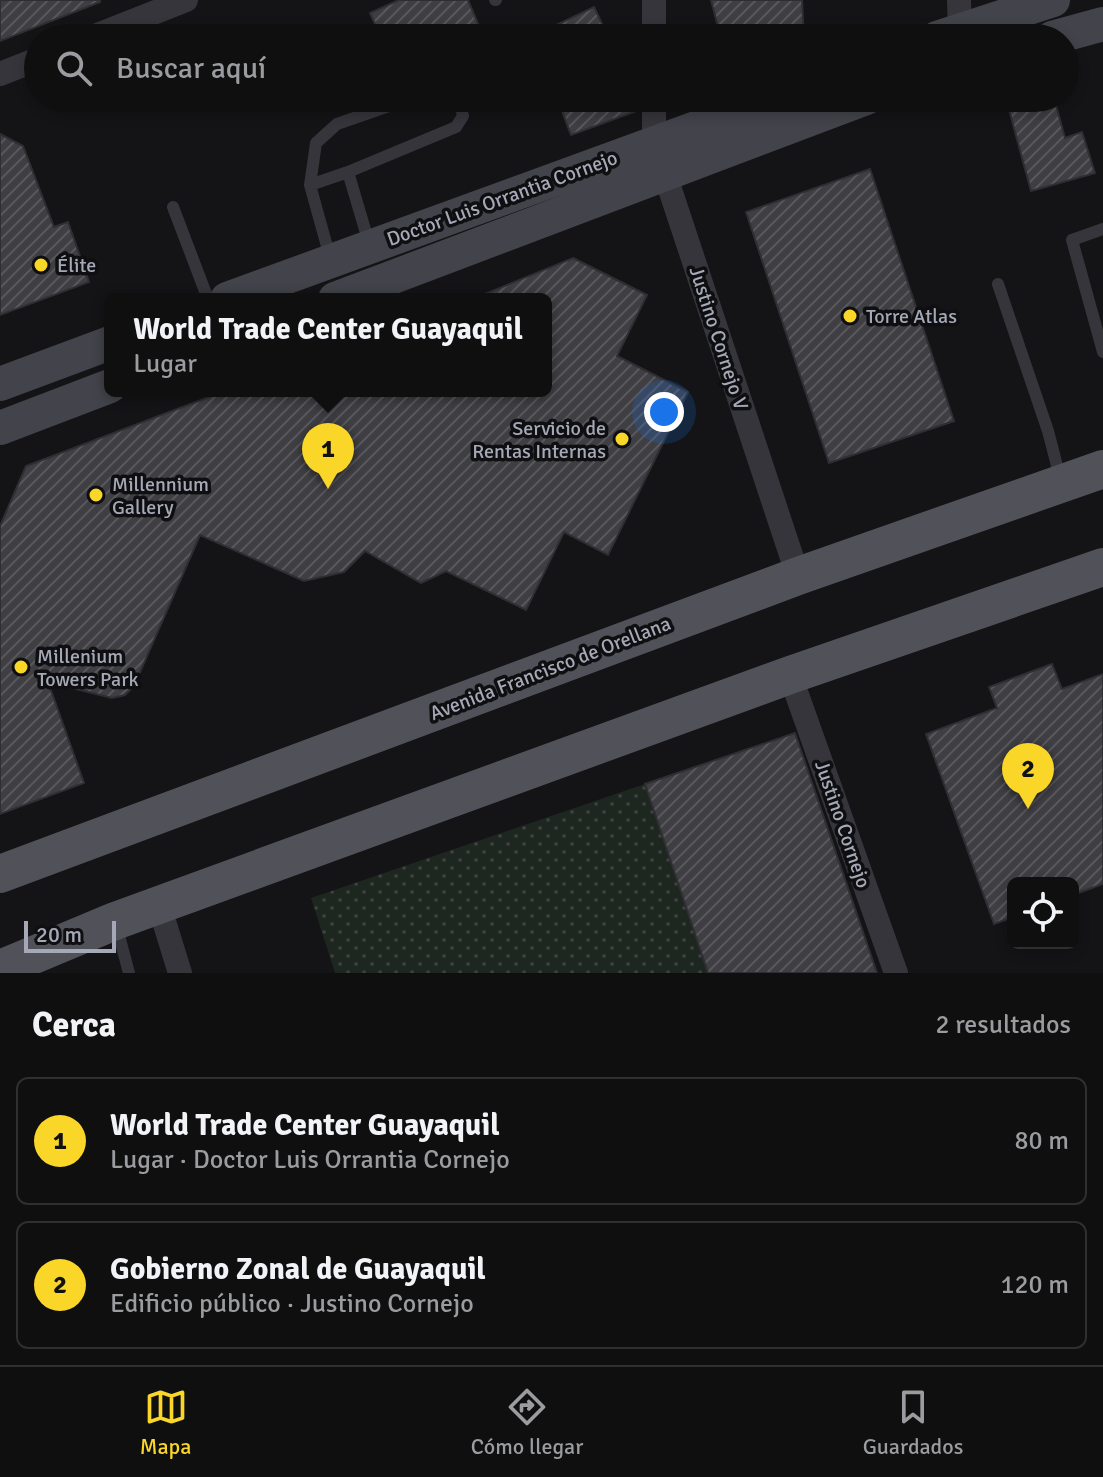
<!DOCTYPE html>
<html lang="es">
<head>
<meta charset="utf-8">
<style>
	:root { --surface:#0f0f10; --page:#181819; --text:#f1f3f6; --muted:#9b9c9f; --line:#2f2f30; --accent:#fad628 }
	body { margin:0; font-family:Signika,sans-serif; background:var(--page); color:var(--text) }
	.controls { position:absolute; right:24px; bottom:24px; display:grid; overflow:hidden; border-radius:12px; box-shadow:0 4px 12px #0003 }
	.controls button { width:72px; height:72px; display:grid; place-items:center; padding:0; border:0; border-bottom:2px solid var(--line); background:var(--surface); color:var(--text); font:40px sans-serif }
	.scale { position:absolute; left:24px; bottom:20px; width:92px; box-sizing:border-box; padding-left:8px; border:4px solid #a5a8b7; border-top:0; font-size:22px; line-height:28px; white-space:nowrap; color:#a5a8b7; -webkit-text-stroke:6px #0f0f11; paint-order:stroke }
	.you { position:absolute; left:664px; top:412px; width:28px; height:28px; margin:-20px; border:6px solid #fff; border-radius:50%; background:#1a73e8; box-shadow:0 0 0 12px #1a73e833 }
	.badge { display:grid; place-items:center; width:52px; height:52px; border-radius:50%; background:var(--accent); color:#111; font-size:26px; font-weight:700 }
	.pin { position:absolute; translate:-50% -66px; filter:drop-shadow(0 2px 4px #0008) }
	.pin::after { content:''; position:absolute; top:42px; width:28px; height:24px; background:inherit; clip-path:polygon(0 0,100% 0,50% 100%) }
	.popup { position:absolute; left:104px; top:293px; width:448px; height:104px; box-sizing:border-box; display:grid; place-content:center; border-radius:12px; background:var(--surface); filter:drop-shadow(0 2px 6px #0005); font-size:26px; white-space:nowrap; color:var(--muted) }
	.popup b { font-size:30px; color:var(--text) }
	.popup::after { content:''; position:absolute; left:50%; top:100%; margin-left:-16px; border:16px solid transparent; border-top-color:var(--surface) }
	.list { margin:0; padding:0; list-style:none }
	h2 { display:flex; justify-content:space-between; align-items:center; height:104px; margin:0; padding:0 32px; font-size:34px }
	h2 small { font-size:26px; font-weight:400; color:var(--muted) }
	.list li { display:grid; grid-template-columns:52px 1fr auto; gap:24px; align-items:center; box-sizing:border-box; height:128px; margin:0 16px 16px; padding:0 16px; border:2px solid var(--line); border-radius:12px }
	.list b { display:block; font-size:30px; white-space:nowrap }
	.list p { margin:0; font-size:26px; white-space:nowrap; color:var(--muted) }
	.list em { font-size:26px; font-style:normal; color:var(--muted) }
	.icon { flex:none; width:44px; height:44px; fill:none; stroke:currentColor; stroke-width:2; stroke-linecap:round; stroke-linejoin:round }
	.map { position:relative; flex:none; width:1103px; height:973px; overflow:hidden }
	.search { position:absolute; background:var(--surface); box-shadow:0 4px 12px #0003; left:24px; right:24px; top:24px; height:88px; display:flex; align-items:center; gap:20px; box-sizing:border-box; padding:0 28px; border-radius:44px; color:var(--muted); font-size:30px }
	.sheet { height:392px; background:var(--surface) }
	nav { display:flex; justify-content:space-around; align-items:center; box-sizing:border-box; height:112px; border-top:2px solid var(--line); background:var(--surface); font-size:22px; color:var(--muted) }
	nav a { display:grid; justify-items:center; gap:4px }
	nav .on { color:var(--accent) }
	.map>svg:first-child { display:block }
	.grass { fill:url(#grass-dots) }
	.building { fill:url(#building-hatch); stroke:#2f2e32; stroke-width:2 }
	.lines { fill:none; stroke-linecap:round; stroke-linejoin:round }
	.lane { stroke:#35353b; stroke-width:12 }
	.street { stroke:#35353b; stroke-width:24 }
	.secondary { stroke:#43434b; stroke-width:34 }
	.primary { stroke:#51515a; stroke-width:38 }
	.poi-dot { fill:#fad628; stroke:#0f0f11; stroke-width:3 }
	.labels { text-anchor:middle; stroke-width:7; stroke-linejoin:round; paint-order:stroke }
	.street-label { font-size:20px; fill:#a5a8b7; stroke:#0f0f11 }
	.poi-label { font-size:20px; fill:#a5a8b7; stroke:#0f0f11; text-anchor:start }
</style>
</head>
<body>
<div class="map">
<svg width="1103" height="973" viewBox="0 0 1103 973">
	<defs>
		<pattern id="grass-dots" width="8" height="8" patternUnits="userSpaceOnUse" patternTransform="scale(2)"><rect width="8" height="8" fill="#1e2620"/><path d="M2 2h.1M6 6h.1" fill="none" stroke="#3c433e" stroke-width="1.8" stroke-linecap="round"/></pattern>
		<pattern id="building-hatch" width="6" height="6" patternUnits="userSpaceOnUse" patternTransform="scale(2)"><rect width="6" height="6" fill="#3e3e43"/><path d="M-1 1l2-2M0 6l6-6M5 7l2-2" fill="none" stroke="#57575c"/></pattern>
	</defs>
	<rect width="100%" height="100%" fill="#141416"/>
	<path class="grass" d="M 645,784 L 708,973 L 335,973 L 311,898 Z"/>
	<path class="building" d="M 0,0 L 100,0 L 100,2 L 0,41 Z
		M 399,0 L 468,0 L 484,38 L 381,38 L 370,13 Z
		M 711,0 L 802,0 L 804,38 L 721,38 Z
		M 594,7 L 609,38 L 529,38 Z
		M 557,98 L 639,98 L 639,110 L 571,135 Z
		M 1037,98 L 1054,98 L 1065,138 L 1082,132 L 1095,173 L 1031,191 L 1008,106 Z
		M 0,134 L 23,146 L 54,227 L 68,222 L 89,282 L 0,315 Z
		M 870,169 L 954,421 L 829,463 L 746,212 Z
		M 573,258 L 647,295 L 617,356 L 688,392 L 608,555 L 564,532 L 526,610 L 446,571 L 421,583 L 365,551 L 344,572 L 304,581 L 200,535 L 134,686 L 125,695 L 112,698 L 48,682 L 84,783 L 0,814 L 0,526 L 26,466 L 225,391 L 546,391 L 546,299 L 475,298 Z
		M 1052,664 L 1062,689 L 1103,674 L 1103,884 L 1073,895 L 1073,883 L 1013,883 L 1013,917 L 994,924 L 926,734 L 997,708 L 989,687 Z
		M 795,733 L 877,973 L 708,973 L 645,784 Z"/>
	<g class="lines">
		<path class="lane" d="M 495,0 L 496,0
			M 310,185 L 348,172
			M 173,207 L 208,299
			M 1103,229 L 1072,240 L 1103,352
			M 369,243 L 348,172 L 456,127 L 463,116 L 459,98
			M 330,257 L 310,185 L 316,143 L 337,124 L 412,98
			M 998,284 L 1048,431 L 1061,481
			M 116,924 L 129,973"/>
		<path class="street" d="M 654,0 L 654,38
			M 959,0 L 960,29
			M 90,38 L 186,0
			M 0,74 L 38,59
			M 654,98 L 654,141 L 798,576
			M 790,675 L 896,973
			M 159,905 L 180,973"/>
		<path class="secondary" d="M 937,38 L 1053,0
			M 1052,38 L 1103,24
			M 227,299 L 778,98
			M 335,299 L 866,98
			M 0,384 L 110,343
			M 0,428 L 110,386"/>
		<path class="primary" d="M 0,874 L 798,576 L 1103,469
			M 0,969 L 115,921 L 790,675 L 1103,567"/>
	</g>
	<g class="poi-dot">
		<circle cx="41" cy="265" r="8"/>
		<circle cx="850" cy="316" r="8"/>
		<circle cx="622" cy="439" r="8"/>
		<circle cx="96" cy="495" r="8"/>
		<circle cx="21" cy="667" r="8"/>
	</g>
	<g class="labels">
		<g class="street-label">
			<text transform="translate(502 198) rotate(-20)" y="7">Doctor Luis Orrantia Cornejo</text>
			<text transform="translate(719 338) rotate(72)" y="7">Justino Cornejo V</text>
			<text transform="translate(550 668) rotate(-21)" y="7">Avenida Francisco de Orellana</text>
			<text transform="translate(843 824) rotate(71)" y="7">Justino Cornejo</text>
		</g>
		<g class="poi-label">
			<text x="57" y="272">Élite</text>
			<text x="866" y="323">Torre Atlas</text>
			<text x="606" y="435" text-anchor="end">Servicio de<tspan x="606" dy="23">Rentas Internas</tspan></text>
			<text x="112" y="491">Millennium<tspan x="112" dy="23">Gallery</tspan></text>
			<text x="37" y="663">Millenium<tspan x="37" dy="23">Towers Park</tspan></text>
		</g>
	</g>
</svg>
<div class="controls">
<button><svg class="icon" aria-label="locate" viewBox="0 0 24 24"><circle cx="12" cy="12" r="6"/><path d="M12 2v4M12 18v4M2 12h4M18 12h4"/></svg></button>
</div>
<div class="scale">20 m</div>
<div class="you"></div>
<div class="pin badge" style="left:328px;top:489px">1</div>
<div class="popup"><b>World Trade Center Guayaquil</b>Lugar</div>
<div class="pin badge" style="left:1028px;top:809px">2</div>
<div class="search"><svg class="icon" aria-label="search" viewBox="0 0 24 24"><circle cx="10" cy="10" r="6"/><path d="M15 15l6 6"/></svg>Buscar aquí</div>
</div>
<section class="sheet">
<h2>Cerca<small>2 resultados</small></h2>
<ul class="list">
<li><span class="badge">1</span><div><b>World Trade Center Guayaquil</b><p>Lugar · Doctor Luis Orrantia Cornejo</p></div><em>80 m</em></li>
<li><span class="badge">2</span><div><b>Gobierno Zonal de Guayaquil</b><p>Edificio público · Justino Cornejo</p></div><em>120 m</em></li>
</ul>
</section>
<nav>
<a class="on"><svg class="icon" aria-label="map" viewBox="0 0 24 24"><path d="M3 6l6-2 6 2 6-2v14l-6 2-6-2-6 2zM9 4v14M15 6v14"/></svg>Mapa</a>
<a><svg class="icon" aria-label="directions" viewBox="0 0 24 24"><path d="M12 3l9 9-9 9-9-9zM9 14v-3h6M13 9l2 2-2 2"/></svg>Cómo llegar</a>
<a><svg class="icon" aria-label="saved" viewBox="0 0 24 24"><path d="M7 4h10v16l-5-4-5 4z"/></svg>Guardados</a>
</nav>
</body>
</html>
